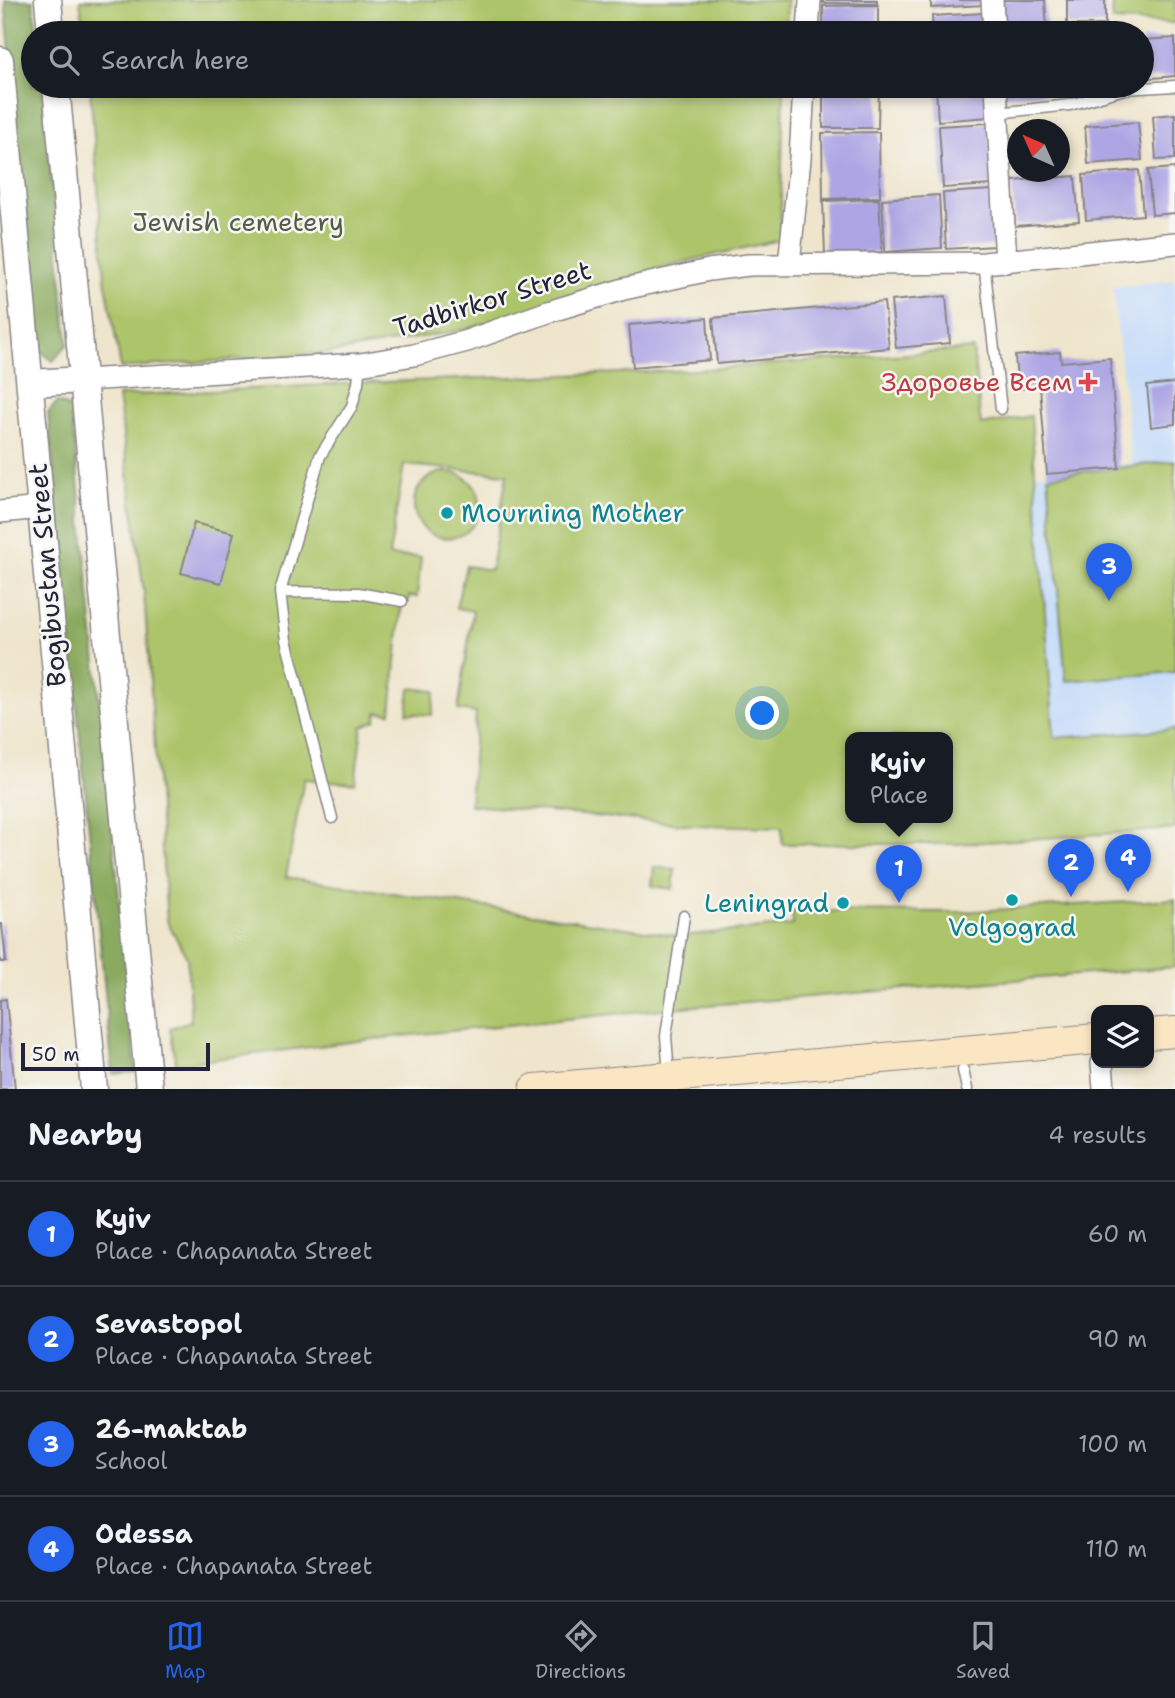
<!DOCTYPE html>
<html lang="en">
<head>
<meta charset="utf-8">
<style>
	:root { --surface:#171b24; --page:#242831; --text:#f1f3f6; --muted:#9ea1a6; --line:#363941; --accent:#2563eb }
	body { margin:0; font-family:"Shantell Sans",sans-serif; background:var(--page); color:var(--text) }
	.controls { position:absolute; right:21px; bottom:21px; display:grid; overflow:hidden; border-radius:14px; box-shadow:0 4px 10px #0003 }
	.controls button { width:63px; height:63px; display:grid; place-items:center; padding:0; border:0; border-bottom:2px solid var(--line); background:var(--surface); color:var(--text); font:35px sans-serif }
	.compass { position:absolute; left:1007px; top:119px; width:63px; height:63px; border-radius:50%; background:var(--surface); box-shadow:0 4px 10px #0003; rotate:315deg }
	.scale { position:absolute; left:21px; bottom:18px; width:189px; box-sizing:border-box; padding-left:7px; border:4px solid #22223b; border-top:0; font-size:19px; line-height:24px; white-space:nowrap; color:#22223b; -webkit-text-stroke:5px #f6f6f2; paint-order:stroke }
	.you { position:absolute; left:763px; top:714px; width:24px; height:24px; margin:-18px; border:5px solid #fff; border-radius:50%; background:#1a73e8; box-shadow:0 0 0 10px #1a73e833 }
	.badge { display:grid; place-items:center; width:46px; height:46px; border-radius:50%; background:var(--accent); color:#fff; font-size:23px; font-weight:700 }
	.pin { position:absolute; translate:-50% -58px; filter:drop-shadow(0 2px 4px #0008) }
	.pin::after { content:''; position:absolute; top:37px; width:24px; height:21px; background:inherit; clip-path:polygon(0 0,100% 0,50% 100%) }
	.popup { position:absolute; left:845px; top:732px; width:108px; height:91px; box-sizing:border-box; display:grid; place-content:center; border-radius:14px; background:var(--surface); filter:drop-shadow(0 2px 5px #0005); font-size:23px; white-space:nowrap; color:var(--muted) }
	.popup b { font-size:26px; color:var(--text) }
	.popup::after { content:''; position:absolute; left:50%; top:100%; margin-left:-14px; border:14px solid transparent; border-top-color:var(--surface) }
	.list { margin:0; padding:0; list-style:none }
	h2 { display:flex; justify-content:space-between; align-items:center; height:91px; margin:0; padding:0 28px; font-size:30px }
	h2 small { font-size:23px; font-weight:400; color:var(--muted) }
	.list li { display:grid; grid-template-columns:46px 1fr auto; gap:21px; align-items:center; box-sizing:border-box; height:105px; padding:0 28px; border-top:2px solid var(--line) }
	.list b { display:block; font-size:26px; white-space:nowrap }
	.list p { margin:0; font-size:23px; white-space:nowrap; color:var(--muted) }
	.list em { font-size:23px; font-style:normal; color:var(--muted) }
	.icon { flex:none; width:38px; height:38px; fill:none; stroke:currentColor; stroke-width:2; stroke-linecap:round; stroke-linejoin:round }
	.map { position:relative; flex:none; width:1175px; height:1089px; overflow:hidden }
	.search { position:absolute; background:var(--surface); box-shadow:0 4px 10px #0003; left:21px; right:21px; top:21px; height:77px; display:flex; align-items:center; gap:18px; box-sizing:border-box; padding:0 24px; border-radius:38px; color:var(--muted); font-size:26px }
	.sheet { height:511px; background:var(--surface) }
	nav { display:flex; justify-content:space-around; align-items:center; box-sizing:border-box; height:98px; border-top:2px solid var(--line); background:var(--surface); font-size:19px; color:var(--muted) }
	nav a { display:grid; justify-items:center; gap:4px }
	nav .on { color:var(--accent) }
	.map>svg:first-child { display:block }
	.built { fill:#c8ddf9 }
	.green { fill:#adc56a; stroke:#687452; stroke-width:2; fill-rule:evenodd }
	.forest { fill:#8aaa5e; stroke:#56664c; stroke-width:2 }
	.building { fill:#aea6e4 }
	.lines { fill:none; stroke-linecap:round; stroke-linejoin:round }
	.service-casing { stroke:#888484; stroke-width:13 }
	.minor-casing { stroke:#888484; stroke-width:24 }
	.tertiary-casing { stroke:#888484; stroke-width:29 }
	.secondary-casing { stroke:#888484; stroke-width:32 }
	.service { stroke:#fff; stroke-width:10 }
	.minor { stroke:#fff; stroke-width:21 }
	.tertiary { stroke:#fff; stroke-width:26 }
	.secondary { stroke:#fbe6c4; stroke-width:30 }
	.health-dot { fill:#e0444e; stroke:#f6f6f2; stroke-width:2.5 }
	.culture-dot { fill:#0f9aa8; stroke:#f6f6f2; stroke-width:2.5 }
	.labels { text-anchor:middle; stroke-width:5; stroke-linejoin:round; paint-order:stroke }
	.park-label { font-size:26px; fill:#535b4b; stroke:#f6f6f2 }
	.street-label { font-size:26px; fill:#22223b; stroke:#f6f6f2 }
	.health-label { font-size:26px; fill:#be3a42; stroke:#f6f6f2; text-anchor:end }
	.culture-label { font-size:26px; fill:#0d838f; stroke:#f6f6f2; text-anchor:start }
</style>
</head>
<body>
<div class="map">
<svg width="1175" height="1089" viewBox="0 0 1175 1089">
	<rect width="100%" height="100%" fill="#f6f6f2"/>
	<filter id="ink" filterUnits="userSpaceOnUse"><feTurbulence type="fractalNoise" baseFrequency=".0143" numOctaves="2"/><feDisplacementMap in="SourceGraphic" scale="14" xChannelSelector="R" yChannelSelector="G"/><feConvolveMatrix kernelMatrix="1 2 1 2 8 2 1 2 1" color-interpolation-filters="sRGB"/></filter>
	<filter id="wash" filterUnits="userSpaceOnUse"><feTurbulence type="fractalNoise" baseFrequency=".00686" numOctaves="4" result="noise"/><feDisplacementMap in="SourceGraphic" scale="28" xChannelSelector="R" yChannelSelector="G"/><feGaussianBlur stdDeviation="1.57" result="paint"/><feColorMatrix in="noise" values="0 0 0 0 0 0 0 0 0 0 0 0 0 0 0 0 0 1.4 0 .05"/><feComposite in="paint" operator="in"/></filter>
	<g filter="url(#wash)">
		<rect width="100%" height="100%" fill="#efe5cc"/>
		<path class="built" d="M 1175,280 L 1175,729 L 1054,738 L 1035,474 L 1132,464 L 1113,287 Z"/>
		<path class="green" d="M 80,0 L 787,0 L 786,33 L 84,33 Z
			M 1113,0 L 1175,0 L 1175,23 L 1112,21 Z
			M 90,86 L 784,86 L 780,240 L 674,264 L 463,330 L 337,352 L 121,368 L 105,278 Z
			M 973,349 L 981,425 L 1031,416 L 1054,738 L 1175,729 L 1175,829 L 957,844 L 782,844 L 782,827 L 693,825 L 470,805 L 476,713 L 458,710 L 473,611 L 456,608 L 466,566 L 491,570 L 507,474 L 404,465 L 389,556 L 421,557 L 417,597 L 409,596 L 408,602 L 402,602 L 391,713 L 377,712 L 376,720 L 362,727 L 355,783 L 304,779 L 286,877 L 680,936 L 793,925 L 792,911 L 960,912 L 1175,899 L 1175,967 L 671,1008 L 374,1039 L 176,1064 L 170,1028 L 191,1021 L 187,958 L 167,921 L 144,593 L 118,396 L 358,383 L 693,370 ZM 850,737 L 948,737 L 948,817 L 850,817 Z
			M 1175,461 L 1175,672 L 1066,681 L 1048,476 Z
			M414 505a33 33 0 1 1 66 0a33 33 0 1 1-66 0Z
			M 410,688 L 435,691 L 432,715 L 407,713 Z
			M 654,867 L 675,869 L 673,889 L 652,886 Z"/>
		<path class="forest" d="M 5,0 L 33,0 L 37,33 L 33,33 L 33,86 L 42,86 L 68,344 L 53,361 L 39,350 Z
			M 57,402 L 71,408 L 136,1072 L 113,1074 L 48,413 Z"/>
		<g id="blocks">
			<path class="building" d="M 823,0 L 877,0 L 877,4 L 823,3 Z
				M 931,0 L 983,0 L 983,5 L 931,8 Z
				M 1001,0 L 1045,0 L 1047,31 L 1003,33 Z
				M 1067,0 L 1105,0 L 1105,25 L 1067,25 Z
				M 878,5 L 878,33 L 823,33 L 823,6 Z
				M 984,13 L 985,33 L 933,33 L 932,16 Z
				M 1175,38 L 1175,76 L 1142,79 L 1142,40 Z
				M 823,86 L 879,86 L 878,128 L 823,128 Z
				M 936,86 L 988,86 L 990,117 L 938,121 Z
				M 1005,86 L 1050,86 L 1051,93 L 1006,95 Z
				M 1175,114 L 1175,159 L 1156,160 L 1153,116 Z
				M 1138,122 L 1142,160 L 1088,164 L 1085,126 Z
				M 988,123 L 992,185 L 943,188 L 939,126 Z
				M 879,132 L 880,197 L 823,199 L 822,133 Z
				M 1175,168 L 1175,213 L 1152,215 L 1148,170 Z
				M 1139,170 L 1143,215 L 1086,220 L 1083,175 Z
				M 1075,176 L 1079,221 L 1015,226 L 1012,181 Z
				M 992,190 L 995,246 L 946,249 L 943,193 Z
				M 939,195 L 942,248 L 885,252 L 882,199 Z
				M 879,199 L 882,252 L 825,254 L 823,201 Z
				M 946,296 L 950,343 L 896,348 L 891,301 Z
				M 884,302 L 889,348 L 717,364 L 713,318 Z
				M 707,318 L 710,360 L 633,367 L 629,325 Z
				M 1060,352 L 1061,362 L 1110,358 L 1119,468 L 1047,474 L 1040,387 L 1018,389 L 1015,356 Z
				M 1175,383 L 1175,424 L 1151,427 L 1147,386 Z
				M 194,523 L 234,533 L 221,583 L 181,573 Z
				M 0,924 L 2,924 L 6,962 L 0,962 Z
				M 6,999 L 15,1089 L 0,1089 L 0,1000 Z"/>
		</g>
	</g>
	<g filter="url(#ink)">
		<use href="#blocks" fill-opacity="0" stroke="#888484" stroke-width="2"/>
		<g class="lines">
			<g class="service-casing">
				<path id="service" d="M 997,113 L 1070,105 L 1124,89 L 1175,86
					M 984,263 L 1001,409
					M 280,592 L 358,593 L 402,601
					M 332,818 L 286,640 L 280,592 L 320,456 L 352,406 L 358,383 L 360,364
					M 963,1070 L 967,1089
					M 669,1074 L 666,1036 L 684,916"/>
			</g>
			<g class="minor-casing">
				<path id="minor" d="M 992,0 L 994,33
					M 808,33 L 810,0
					M 996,86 L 1006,262
					M 789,264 L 800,159 L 804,86
					M 83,380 L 360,364 L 414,355 L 467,341 L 548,312 L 624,289 L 709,270 L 749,265 L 984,263 L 1175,243
					M 0,512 L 41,508
					M 1102,1063 L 1104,1089"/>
			</g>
			<g class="tertiary-casing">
				<path id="tertiary" d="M 48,0 L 51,33
					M 0,60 L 94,1089
					M 56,86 L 149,1089
					M 31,383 L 83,380"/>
			</g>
			<g class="secondary-casing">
				<path id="secondary" d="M 1149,1034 L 1175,1032
					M 535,1089 L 1096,1039"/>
			</g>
			<use href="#service" class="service"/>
			<use href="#minor" class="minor"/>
			<use href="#tertiary" class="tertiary"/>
			<use href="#secondary" class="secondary"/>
		</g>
	</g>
	<path class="health-dot" d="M1084.5 371.5h7v7h7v7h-7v7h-7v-7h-7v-7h7z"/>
	<g class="culture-dot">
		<circle cx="447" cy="513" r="7"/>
		<circle cx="1012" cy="900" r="7"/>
		<circle cx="843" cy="903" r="7"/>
	</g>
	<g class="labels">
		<g class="park-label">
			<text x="238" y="231">Jewish cemetery</text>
		</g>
		<g class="street-label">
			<text transform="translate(492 299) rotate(-17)" y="9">Tadbirkor Street</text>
			<text transform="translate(47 575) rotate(-95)" y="9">Bogibustan Street</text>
		</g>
		<g class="health-label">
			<text x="1072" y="391">Здоровье Всем</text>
		</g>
		<g class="culture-label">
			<text x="461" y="522">Mourning Mother</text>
			<text x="829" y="912" text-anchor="end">Leningrad</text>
			<text x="1012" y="936" text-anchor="middle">Volgograd</text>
		</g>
	</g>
</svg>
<div class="controls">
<button><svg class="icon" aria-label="layers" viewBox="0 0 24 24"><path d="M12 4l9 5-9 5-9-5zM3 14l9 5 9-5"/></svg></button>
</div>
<svg class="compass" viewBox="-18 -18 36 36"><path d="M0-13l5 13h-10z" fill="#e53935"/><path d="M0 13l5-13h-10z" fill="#9ea1a6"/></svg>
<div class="scale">50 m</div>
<div class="you"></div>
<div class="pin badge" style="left:899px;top:903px">1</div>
<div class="popup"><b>Kyiv</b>Place</div>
<div class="pin badge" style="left:1071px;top:897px">2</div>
<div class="pin badge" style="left:1109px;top:601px">3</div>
<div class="pin badge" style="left:1128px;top:892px">4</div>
<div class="search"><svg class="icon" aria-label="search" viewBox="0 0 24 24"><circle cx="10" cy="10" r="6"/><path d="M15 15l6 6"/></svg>Search here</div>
</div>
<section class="sheet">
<h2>Nearby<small>4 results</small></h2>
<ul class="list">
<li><span class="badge">1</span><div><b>Kyiv</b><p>Place · Chapanata Street</p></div><em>60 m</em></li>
<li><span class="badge">2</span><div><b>Sevastopol</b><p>Place · Chapanata Street</p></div><em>90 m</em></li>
<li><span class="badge">3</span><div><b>26-maktab</b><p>School</p></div><em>100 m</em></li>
<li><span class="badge">4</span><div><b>Odessa</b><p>Place · Chapanata Street</p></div><em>110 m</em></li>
</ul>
</section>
<nav>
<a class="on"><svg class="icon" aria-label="map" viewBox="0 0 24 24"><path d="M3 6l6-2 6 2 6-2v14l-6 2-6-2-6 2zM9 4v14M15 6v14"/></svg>Map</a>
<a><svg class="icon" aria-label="directions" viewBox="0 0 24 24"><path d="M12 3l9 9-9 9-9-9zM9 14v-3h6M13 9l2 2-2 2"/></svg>Directions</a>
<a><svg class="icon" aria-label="saved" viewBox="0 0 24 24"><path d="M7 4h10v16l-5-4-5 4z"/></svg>Saved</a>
</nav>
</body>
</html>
